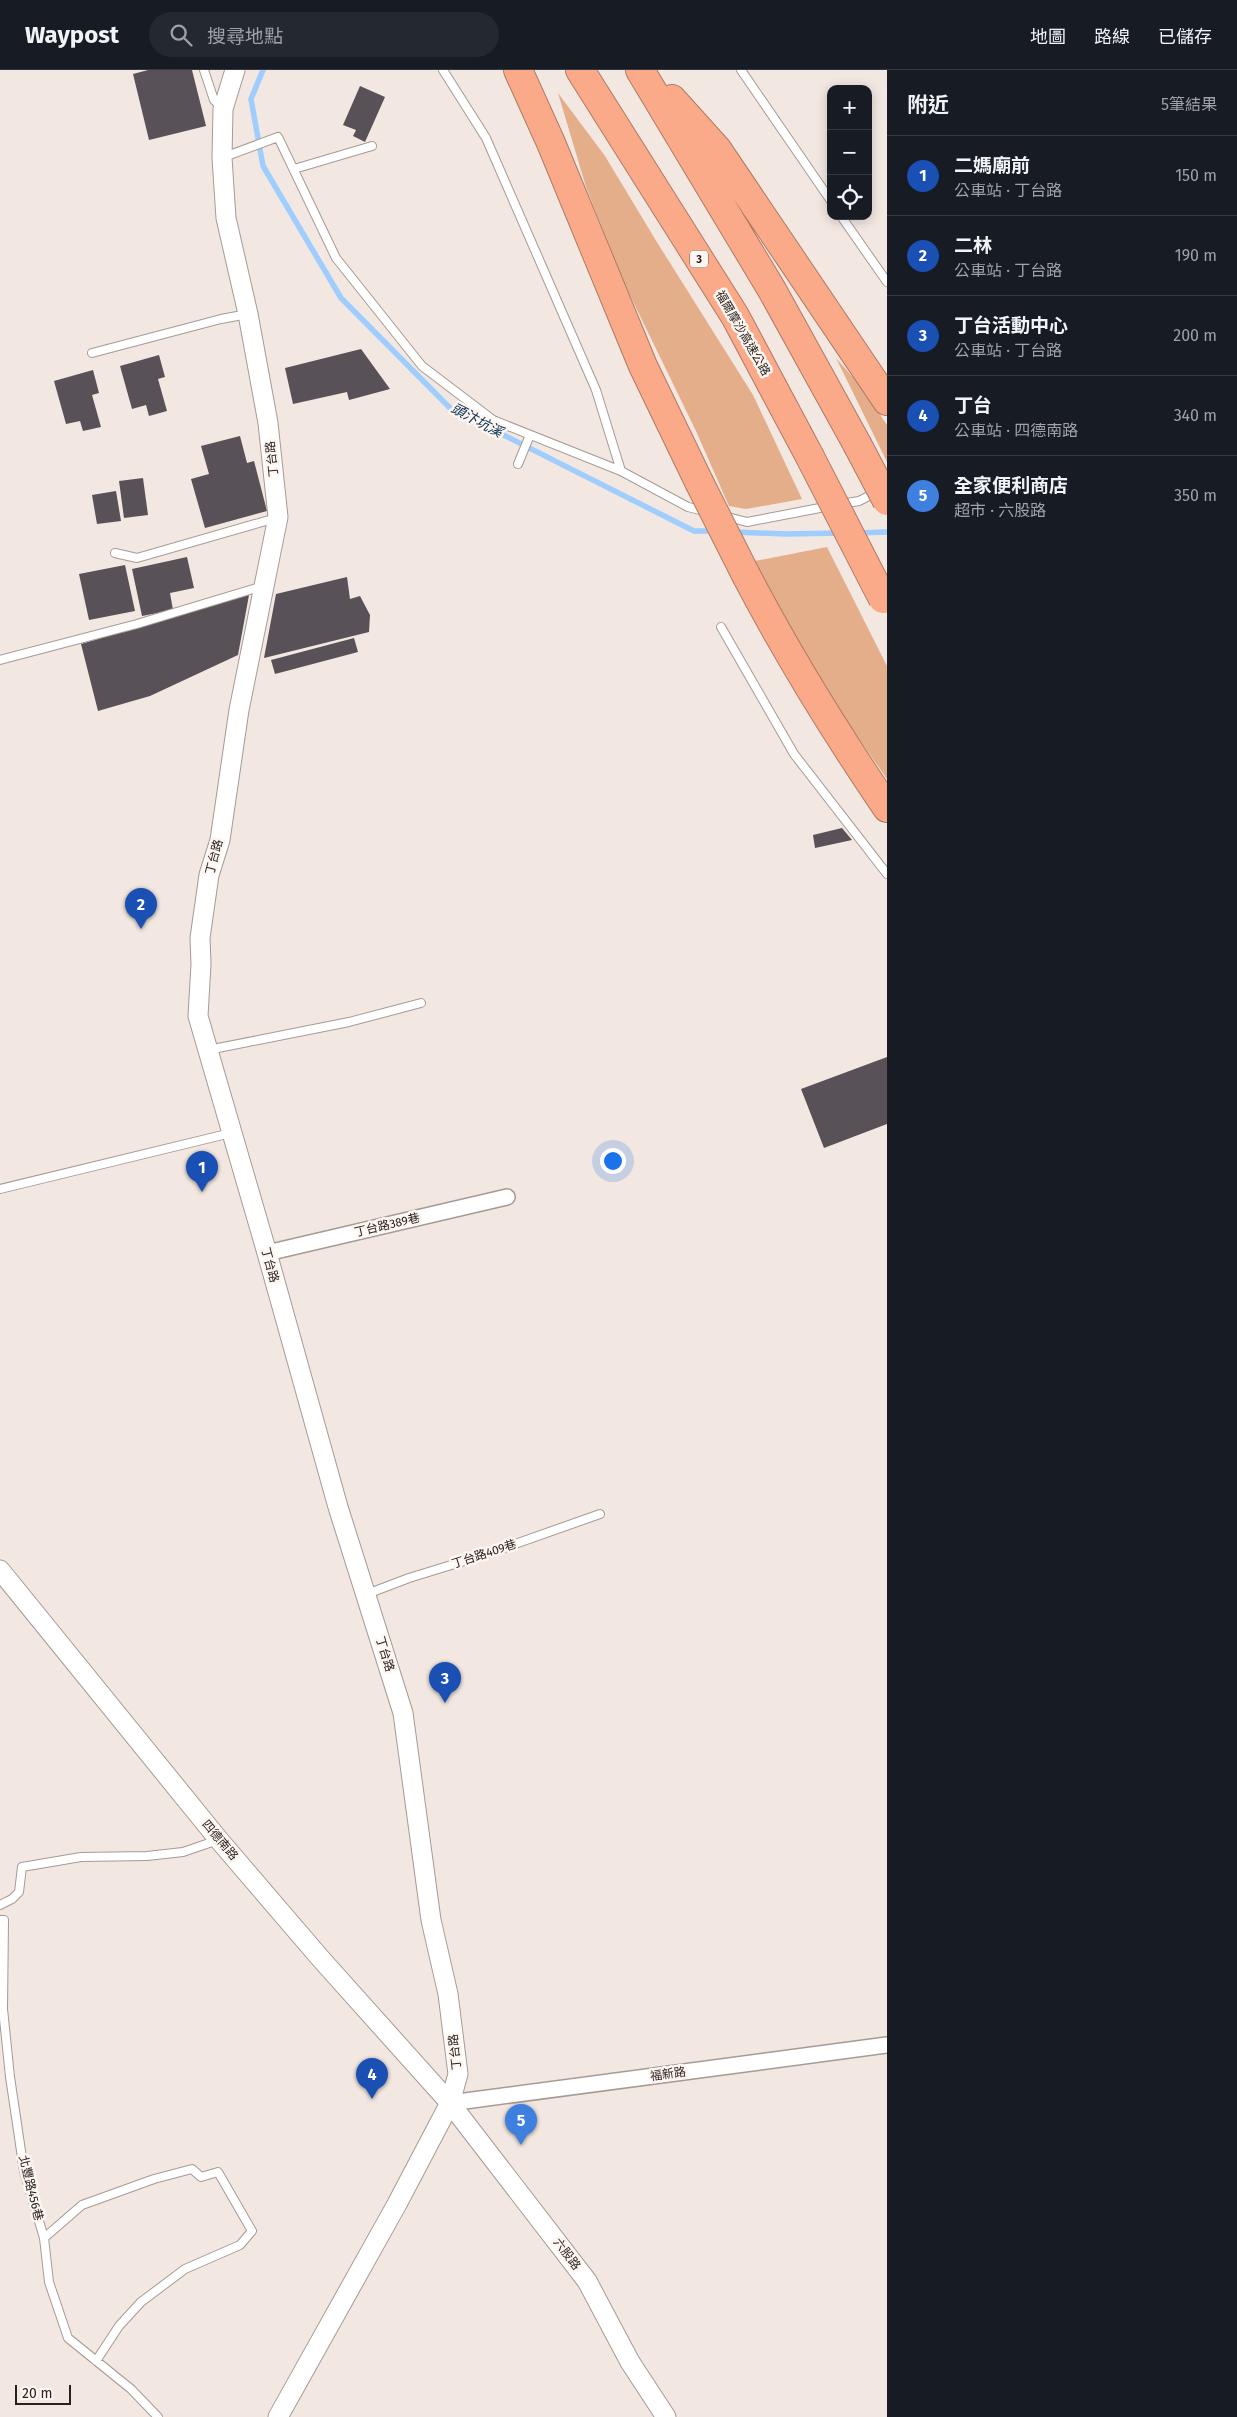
<!DOCTYPE html>
<html lang="zh-TW">
<head>
<meta charset="utf-8">
<style>
	:root { --surface:#171b24; --page:#242831; --text:#f1f3f6; --muted:#9ea1a6; --line:#363941; --accent:#8c9099 }
	body { margin:0; font-family:"Fira Sans","Noto Sans TC",sans-serif; background:var(--page); color:var(--text) }
	.controls { position:absolute; right:15px; top:15px; display:grid; overflow:hidden; border-radius:10px; box-shadow:0 2px 12px #0003 }
	.controls button { width:45px; height:45px; display:grid; place-items:center; padding:0; border:0; border-bottom:1px solid var(--line); background:var(--surface); color:var(--text); font:25px sans-serif }
	.scale { position:absolute; left:15px; bottom:12px; width:56px; box-sizing:border-box; padding-left:5px; border:2px solid #26221f; border-top:0; font-size:14px; line-height:18px; white-space:nowrap; color:#26221f; -webkit-text-stroke:4px #fef5f0; paint-order:stroke }
	.you { position:absolute; left:612px; top:1090px; width:18px; height:18px; margin:-12px; border:4px solid #fff; border-radius:50%; background:#1a73e8; box-shadow:0 0 0 8px #1a73e833 }
	.badge { display:grid; place-items:center; width:32px; height:32px; border-radius:50%; background:var(--accent); color:#fff; font-size:16px; font-weight:700 }
	.pin { position:absolute; translate:-50% -41px; filter:drop-shadow(0 1px 2px #0008) }
	.pin::after { content:''; position:absolute; top:26px; width:18px; height:15px; background:inherit; clip-path:polygon(0 0,100% 0,50% 100%) }
	.list { margin:0; padding:0; list-style:none }
	h2 { display:flex; justify-content:space-between; align-items:center; height:65px; margin:0; padding:0 20px; font-size:21px }
	h2 small { font-size:16px; font-weight:400; color:var(--muted) }
	.list li { display:grid; grid-template-columns:32px 1fr auto; gap:15px; align-items:center; box-sizing:border-box; height:80px; padding:0 20px; border-top:1px solid var(--line) }
	.list b { display:block; font-size:19px; white-space:nowrap }
	.list p { margin:0; font-size:16px; white-space:nowrap; color:var(--muted) }
	.list em { font-size:16px; font-style:normal; color:var(--muted) }
	.icon { flex:none; width:28px; height:28px; fill:none; stroke:currentColor; stroke-width:2; stroke-linecap:round; stroke-linejoin:round }
	.map { position:relative; flex:none; width:887px; height:2347px; overflow:hidden }
	header { display:flex; align-items:center; gap:30px; box-sizing:border-box; height:70px; padding:0 25px; background:var(--surface); border-bottom:1px solid var(--line) }
	header strong { font-size:24px }
	nav { display:flex; gap:28px; margin-inline-start:auto; font-size:18px }
	.search { width:350px; height:45px; background:var(--page); display:flex; align-items:center; gap:12px; box-sizing:border-box; padding:0 18px; border-radius:28px; color:var(--muted); font-size:19px }
	main { display:flex }
	aside { flex:1; background:var(--surface) }
	.map>svg:first-child { display:block }
	.grass { fill:#e5ae8b }
	.lines { fill:none; stroke-linecap:round; stroke-linejoin:round }
	.stream { stroke:#9fcdfd; stroke-width:5.5 }
	.building { fill:#595158 }
	.service-casing { stroke:#a59b94; stroke-width:10 }
	.minor-casing { stroke:#a59b94; stroke-width:18 }
	.tertiary-casing { stroke:#a59b94; stroke-width:21 }
	.motorway-casing { stroke:#b07a64; stroke-width:30 }
	.service { stroke:#fff; stroke-width:8 }
	.minor { stroke:#fff; stroke-width:15 }
	.tertiary { stroke:#fff; stroke-width:19 }
	.motorway { stroke:#fbaa89; stroke-width:28 }
	.motorway-bridge-casing { stroke:#b07a64; stroke-width:30; stroke-linecap:butt }
	.motorway-bridge { stroke:#fbaa89; stroke-width:28 }
	.labels { text-anchor:middle; stroke-width:5; stroke-linejoin:round; paint-order:stroke }
	.shield { fill:#fef5f0; stroke:#67615e; stroke-width:1 }
	.shield-label { font-size:11px; font-weight:bold; fill:#26221f }
	.street-label { font-size:12px; fill:#26221f; stroke:#fef5f0 }
	.water-label { font-size:14px; font-style:italic; fill:#042f54; stroke:#fef5f0 }
</style>
</head>
<body>
<header>
<strong>Waypost</strong>
<div class="search"><svg class="icon" aria-label="search" viewBox="0 0 24 24"><circle cx="10" cy="10" r="6"/><path d="M15 15l6 6"/></svg>搜尋地點</div>
<nav><a>地圖</a><a>路線</a><a>已儲存</a></nav>
</header>
<main>
<div class="map">
<svg width="887" height="2347" viewBox="0 0 887 2347">
	<rect width="100%" height="100%" fill="#f2e7e1"/>
	<path class="grass" d="M 558,23 L 605,86 L 655,169 L 753,325 L 802,429 L 746,439 L 729,436 L 696,361 L 624,213 L 586,117 Z
		M 836,288 L 863,319 L 887,355 L 887,392 Z
		M 827,477 L 887,596 L 887,709 L 805,591 L 755,491 Z"/>
	<g class="lines">
		<path class="stream" d="M 263,0 L 251,29 L 263,96 L 341,228 L 450,338 L 694,461 L 715,461
			M 734,462 L 786,464 L 840,463
			M 857,463 L 887,462"/>
	</g>
	<path class="building" d="M 148,0 L 192,0 L 206,56 L 149,70 L 133,4 Z
		M 360,16 L 385,27 L 365,72 L 353,66 L 356,60 L 343,55 Z
		M 361,279 L 390,319 L 349,330 L 347,322 L 293,334 L 285,298 Z
		M 159,285 L 165,307 L 158,309 L 167,341 L 149,346 L 146,335 L 132,339 L 120,296 Z
		M 93,300 L 99,323 L 92,325 L 101,357 L 83,361 L 80,351 L 66,354 L 54,311 Z
		M 240,366 L 247,393 L 254,391 L 267,441 L 205,458 L 191,409 L 209,404 L 201,376 Z
		M 143,408 L 148,445 L 124,448 L 119,411 Z
		M 116,421 L 121,451 L 97,454 L 92,425 Z
		M 187,487 L 194,518 L 170,523 L 173,540 L 142,546 L 132,499 Z
		M 125,495 L 135,541 L 89,550 L 79,504 Z
		M 347,507 L 350,529 L 360,526 L 370,545 L 369,562 L 264,588 L 276,524 Z
		M 249,525 L 238,585 L 150,626 L 98,641 L 81,574 Z
		M 354,568 L 358,582 L 275,604 L 271,590 Z
		M 842,758 L 852,770 L 815,778 L 813,765 Z
		M 887,987 L 887,1054 L 824,1078 L 801,1019 Z"/>
	<g class="lines">
		<g class="service-casing">
			<path id="service" d="M 204,0 L 214,30 L 222,38
				M 443,0 L 486,68 L 596,320 L 621,401
				M 741,0 L 831,131
				M 224,87 L 278,67 L 336,188 L 422,296 L 493,350 L 621,401 L 688,437 L 708,442
				M 294,99 L 372,76
				M 841,146 L 887,212
				M 92,283 L 221,249 L 248,244
				M 518,394 L 530,365
				M 841,434 L 859,431 L 877,422
				M 724,446 L 747,452 L 830,436
				M 115,483 L 137,488 L 276,448
				M 721,557 L 794,684 L 887,804
				M 0,590 L 137,554 L 263,516
				M 208,980 L 349,952 L 421,933
				M 0,1119 L 231,1063
				M 367,1524 L 409,1508 L 487,1484 L 600,1444
				M 0,1835 L 12,1829 L 19,1822 L 22,1797 L 81,1787 L 147,1786 L 183,1782 L 218,1770
				M 0,1850 L 4,1850 L 3,1939 L 10,2007 L 24,2101 L 44,2168 L 49,2212 L 68,2268 L 131,2319 L 158,2347
				M 44,2168 L 82,2135 L 154,2109 L 192,2099 L 201,2107 L 218,2102 L 252,2161 L 240,2175 L 185,2199 L 141,2232 L 119,2256 L 96,2291"/>
		</g>
		<g class="minor-casing">
			<path id="minor" d="M 267,1183 L 507,1127
				M 450,2033 L 887,1975"/>
		</g>
		<g class="tertiary-casing">
			<path id="tertiary" d="M 235,0 L 223,39 L 222,88 L 226,148 L 248,244 L 268,353 L 278,447 L 239,640 L 220,770 L 209,805 L 200,868 L 201,894 L 198,946 L 267,1183 L 338,1437 L 403,1643 L 431,1850 L 448,1924 L 458,2004 L 450,2033 L 397,2134 L 278,2347
				M 0,1500 L 219,1770 L 321,1889 L 450,2033 L 587,2211 L 630,2292 L 666,2347"/>
		</g>
		<g class="motorway-casing">
			<path id="motorway" d="M 518,0 L 551,73 L 643,296 L 699,412
				M 580,0 L 735,246 L 809,385
				M 640,0 L 772,220 L 857,374
				M 672,29 L 717,79 L 887,331
				M 747,507 C 789,587 836,663 887,738"/>
		</g>
		<use href="#service" class="service"/>
		<use href="#minor" class="minor"/>
		<use href="#tertiary" class="tertiary"/>
		<use href="#motorway" class="motorway"/>
		<g class="motorway-bridge-casing">
			<path id="motorway-bridge" d="M 857,374 L 887,431
				M 809,385 L 883,529
				M 699,412 L 747,507"/>
		</g>
		<use href="#motorway-bridge" class="motorway-bridge"/>
	</g>
	<g class="labels">
		<rect class="shield" x="690" y="180.5" width="18" height="17" rx="4"/>
		<g class="shield-label">
			<text x="699" y="193">3</text>
		</g>
		<g class="street-label">
			<text transform="translate(743 263) rotate(60)" y="4">福爾摩沙高速公路</text>
			<text transform="translate(272 389) rotate(-96)" y="4">丁台路</text>
			<text transform="translate(214 787) rotate(-75)" y="4">丁台路</text>
			<text transform="translate(387 1155) rotate(-13)" y="4">丁台路389巷</text>
			<text transform="translate(270 1195) rotate(75)" y="4">丁台路</text>
			<text transform="translate(484 1484) rotate(-18)" y="4">丁台路409巷</text>
			<text transform="translate(385 1584) rotate(73)" y="4">丁台路</text>
			<text transform="translate(220 1770) rotate(50)" y="4">四德南路</text>
			<text transform="translate(455 1982) rotate(-96)" y="4">丁台路</text>
			<text transform="translate(668 2004) rotate(-8)" y="4">福新路</text>
			<text transform="translate(31 2118) rotate(76)" y="4">北豐路456巷</text>
			<text transform="translate(567 2184) rotate(53)" y="4">六股路</text>
		</g>
		<g class="water-label">
			<text transform="translate(477 350) rotate(28)" y="5">頭汴坑溪</text>
		</g>
	</g>
</svg>
<div class="controls">
<button>+</button>
<button>−</button>
<button><svg class="icon" aria-label="locate" viewBox="0 0 24 24"><circle cx="12" cy="12" r="6"/><path d="M12 2v4M12 18v4M2 12h4M18 12h4"/></svg></button>
</div>
<div class="scale">20 m</div>
<div class="you"></div>
<div class="pin badge" style="left:202px;top:1122px;background:#1a4fb4">1</div>
<div class="pin badge" style="left:141px;top:859px;background:#1a4fb4">2</div>
<div class="pin badge" style="left:445px;top:1633px;background:#1a4fb4">3</div>
<div class="pin badge" style="left:372px;top:2029px;background:#1a4fb4">4</div>
<div class="pin badge" style="left:521px;top:2075px;background:#3f7fe0">5</div>
</div>
<aside>
<h2>附近<small>5筆結果</small></h2>
<ul class="list">
<li><span class="badge" style="background:#1a4fb4">1</span><div><b>二媽廟前</b><p>公車站 · 丁台路</p></div><em>150 m</em></li>
<li><span class="badge" style="background:#1a4fb4">2</span><div><b>二林</b><p>公車站 · 丁台路</p></div><em>190 m</em></li>
<li><span class="badge" style="background:#1a4fb4">3</span><div><b>丁台活動中心</b><p>公車站 · 丁台路</p></div><em>200 m</em></li>
<li><span class="badge" style="background:#1a4fb4">4</span><div><b>丁台</b><p>公車站 · 四德南路</p></div><em>340 m</em></li>
<li><span class="badge" style="background:#3f7fe0">5</span><div><b>全家便利商店</b><p>超市 · 六股路</p></div><em>350 m</em></li>
</ul>
</aside>
</main>
</body>
</html>
